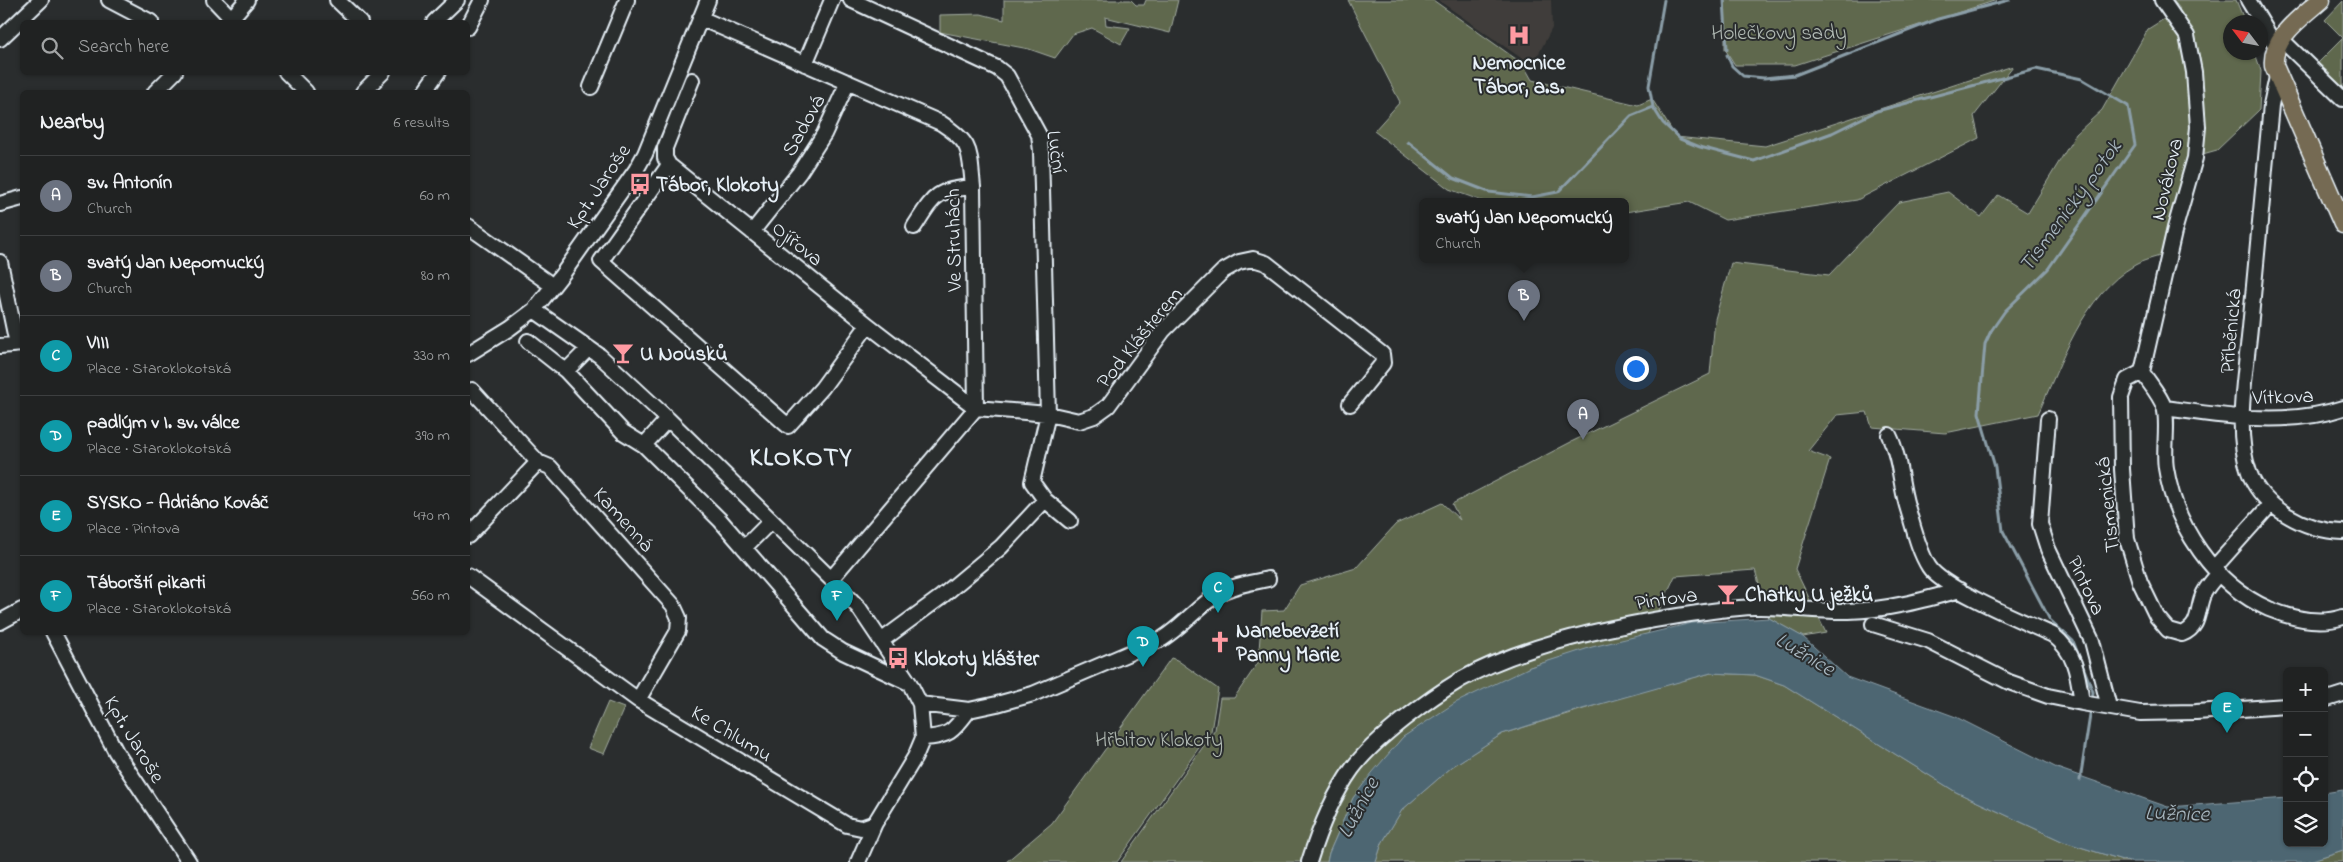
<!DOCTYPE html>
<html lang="en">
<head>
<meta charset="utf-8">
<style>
	:root { --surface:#202222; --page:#2d2f2f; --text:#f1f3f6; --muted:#a2a4a5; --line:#3d3f40; --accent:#ff9aa2 }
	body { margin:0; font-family:"Indie Flower",sans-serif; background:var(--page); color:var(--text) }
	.controls { position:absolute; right:15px; bottom:15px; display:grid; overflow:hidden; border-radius:8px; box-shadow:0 1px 4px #0004 }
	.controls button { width:45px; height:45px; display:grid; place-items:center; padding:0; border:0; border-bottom:1px solid var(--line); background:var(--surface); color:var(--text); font:25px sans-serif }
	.compass { position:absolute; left:2223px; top:15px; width:45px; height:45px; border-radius:50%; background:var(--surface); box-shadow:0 1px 4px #0004; rotate:302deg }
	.you { position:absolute; left:1635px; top:368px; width:18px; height:18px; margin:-12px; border:4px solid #fff; border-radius:50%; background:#1a73e8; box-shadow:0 0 0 8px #1a73e833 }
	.badge { display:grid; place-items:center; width:32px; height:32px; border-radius:50%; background:var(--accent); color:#fff; font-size:16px; font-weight:700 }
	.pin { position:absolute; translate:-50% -41px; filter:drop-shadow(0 1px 2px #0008) }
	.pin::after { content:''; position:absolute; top:26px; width:18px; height:15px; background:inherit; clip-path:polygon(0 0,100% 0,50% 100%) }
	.popup { position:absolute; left:1419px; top:198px; width:210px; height:65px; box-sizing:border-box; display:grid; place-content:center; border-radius:8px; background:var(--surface); filter:drop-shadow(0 1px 4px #0005); font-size:16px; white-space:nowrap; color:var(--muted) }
	.popup b { font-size:19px; color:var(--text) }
	.popup::after { content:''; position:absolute; left:50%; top:100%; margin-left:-10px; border:10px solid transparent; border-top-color:var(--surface) }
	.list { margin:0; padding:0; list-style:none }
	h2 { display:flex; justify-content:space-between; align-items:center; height:65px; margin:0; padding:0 20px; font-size:21px }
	h2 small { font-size:16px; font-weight:400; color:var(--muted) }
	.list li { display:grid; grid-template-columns:32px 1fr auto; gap:15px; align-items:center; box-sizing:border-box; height:80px; padding:0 20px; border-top:1px solid var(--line) }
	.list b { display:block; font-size:19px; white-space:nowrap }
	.list p { margin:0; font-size:16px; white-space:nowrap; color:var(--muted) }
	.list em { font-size:16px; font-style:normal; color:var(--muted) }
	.icon { flex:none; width:28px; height:28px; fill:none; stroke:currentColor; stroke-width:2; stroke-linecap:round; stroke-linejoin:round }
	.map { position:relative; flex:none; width:2343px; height:862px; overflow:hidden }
	.search { position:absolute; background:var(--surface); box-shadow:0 1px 4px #0004; left:20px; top:20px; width:450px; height:55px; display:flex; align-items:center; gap:12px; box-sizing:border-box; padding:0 18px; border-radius:8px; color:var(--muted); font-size:19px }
	.panel { position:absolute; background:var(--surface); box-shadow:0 1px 4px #0004; left:20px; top:90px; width:450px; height:545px; border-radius:8px }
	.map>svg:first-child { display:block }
	.built { fill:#403e3b }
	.green { fill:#5e674d; stroke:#a3aca2 }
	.water { fill:#4d6672; stroke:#8b9ea8 }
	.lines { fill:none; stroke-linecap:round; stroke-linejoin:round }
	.stream { stroke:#8b9ea8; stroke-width:3 }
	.minor-casing { stroke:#e8f1f8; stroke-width:18 }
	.major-casing { stroke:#e8f1f8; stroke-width:21 }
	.minor { stroke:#2a2d2e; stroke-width:14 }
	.major { stroke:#746b52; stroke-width:18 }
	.labels { text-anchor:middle; stroke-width:4; stroke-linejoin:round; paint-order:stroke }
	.park-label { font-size:21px; fill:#b1bab4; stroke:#2a2d2e }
	.poi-label { font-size:21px; font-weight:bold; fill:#e8f1f8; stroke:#2a2d2e; text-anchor:start }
	.street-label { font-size:21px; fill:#e8f1f8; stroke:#2a2d2e }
	.water-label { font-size:22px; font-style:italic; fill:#aab9c2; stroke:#2a2d2e }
	.district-label { font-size:26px; font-weight:bold; letter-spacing:1px; fill:#e8f1f8; stroke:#2a2d2e }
</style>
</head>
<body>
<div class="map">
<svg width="2343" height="862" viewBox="0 0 2343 862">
	<rect width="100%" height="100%" fill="#2a2d2e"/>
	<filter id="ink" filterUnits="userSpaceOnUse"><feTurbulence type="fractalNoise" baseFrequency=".02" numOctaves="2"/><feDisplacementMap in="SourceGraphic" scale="10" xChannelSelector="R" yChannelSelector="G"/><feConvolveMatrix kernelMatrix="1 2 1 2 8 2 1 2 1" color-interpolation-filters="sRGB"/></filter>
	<g filter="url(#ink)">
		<path class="built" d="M 1438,0 L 1551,0 L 1552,28 L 1539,53 L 1530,61 L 1524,60 Z"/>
		<path class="green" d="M 1004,0 L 1131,0 L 1136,5 L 1144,5 L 1146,0 L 1178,0 L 1170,33 L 1105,17 L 1106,25 L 1130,28 L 1121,44 L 1092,28 L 1073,34 L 1055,58 L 1029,49 L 940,32 L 940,15 L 981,14 L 1004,20 Z
			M 1348,0 L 1433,0 L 1523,64 L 1532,80 L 1638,105 L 1652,99 L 1676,137 L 1765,146 L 2013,66 L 1974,116 L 1979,138 L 1857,200 L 1725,220 L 1689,202 L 1625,212 L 1625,202 L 1485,202 L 1449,189 L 1374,131 L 1400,102 Z
			M 1725,0 L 1997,0 L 1795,65 L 1735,65 L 1725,49 Z
			M 2173,0 L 2236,0 L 2245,22 L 2230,22 L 2230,52 L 2255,53 L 2261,71 L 2259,110 L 2217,150 L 2192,157 L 2163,255 C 2154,258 2143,260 2135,265 C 2082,296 2062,362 2038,414 L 1945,433 L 1872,427 L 1867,412 L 1837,415 L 1808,451 L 1830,459 L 1795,569 L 1826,633 L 1803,637 L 1769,618 L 1755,570 L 1675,576 L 1648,634 L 1592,648 L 1530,667 L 1403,737 L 1353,798 L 1329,853 L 1327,862 L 1121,862 L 1215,730 L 1220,698 L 1234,698 L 1258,663 L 1262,611 L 1284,610 L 1300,585 L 1356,568 L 1396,524 L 1442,503 L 1460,520 L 1452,504 L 1571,442 L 1710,374 L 1715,319 L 1731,263 L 1829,275 L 1899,202 L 1948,192 L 1981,217 L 1998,195 L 2028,213 L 2076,134 L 2102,110 L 2148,29 L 2180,9 Z
			M 2343,1 L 2343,89 L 2317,64 L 2343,38 L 2325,20 Z
			M 1171,658 L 1177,660 L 1218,689 L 1211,731 L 1117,862 L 1006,862 L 1052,823 Z
			M 1711,673 L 1755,675 L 1784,685 L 1956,792 L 2064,842 L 2129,862 L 1376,862 L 1382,843 L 1402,810 L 1453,766 L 1502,734 L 1639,692 Z
			M 608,702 L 624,708 L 604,754 L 588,748 Z
			M 2343,850 L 2343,862 L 2306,862 Z"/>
		<path class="water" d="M 1769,618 L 1803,637 L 1847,677 L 1956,717 L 2057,768 L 2168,807 L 2287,798 L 2287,843 L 2324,843 L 2324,793 L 2343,790 L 2343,850 L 2306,862 L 2129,862 L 2064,842 L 1956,792 L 1784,685 L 1755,675 L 1711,673 L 1568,713 L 1502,734 L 1453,766 L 1402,810 L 1382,843 L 1376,862 L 1327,862 L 1329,853 L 1353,798 L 1372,773 L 1403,737 L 1455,703 L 1530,667 L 1592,647 L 1692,623 Z"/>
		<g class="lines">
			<path class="stream" d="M 1664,0 L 1649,86 L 1653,107 L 1663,123 L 1680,139 L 1700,147 L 1754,161 L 1832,133 L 1877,111 L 2036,69 L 2082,79 L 2128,106 L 2135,145 L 2048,269 L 2005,311 L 1991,331 L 1985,344 L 1979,413 L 1995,467 L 2003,531 L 2050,620 L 2073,641 L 2093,692 L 2092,701
				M 1724,0 L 1727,49
				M 1727,55 L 1732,66 L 1743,76 L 1764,78 L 1795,75 L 1938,19 L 2009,0
				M 1408,142 L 1453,178 L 1489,192 L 1532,197 L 1558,192 L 1631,116 L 1653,107
				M 2080,780 L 2091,709"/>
			<g class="minor-casing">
				<path id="minor" d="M 109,0 L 151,22
					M 214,0 L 235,22
					M 337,0 L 360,22
					M 851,0 L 997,68 L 1007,76 L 1039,135 L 1041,151 L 1048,414 L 1032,482 L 1045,500 L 1001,547 L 941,597 L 881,641
					M 2248,0 L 2277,48
					M 700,18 L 941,123 C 973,144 969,150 973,187 L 976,408 L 831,579
					M 228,22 L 247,0
					M 434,22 L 457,0
					M 468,27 L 482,0
					M 0,39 L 41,0
					M 2281,39 L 2343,99
					M 805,64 L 832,0
					M 286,72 L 306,92
					M 2277,77 L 2271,105 C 2264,179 2257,254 2250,328 C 2246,371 2234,431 2249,472 C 2262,508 2306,531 2343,532
					M 692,80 L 665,148 L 665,158 L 669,165 L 868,325 L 976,408
					M 591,87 L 627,0
					M 155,92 L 175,72
					M 363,92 L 383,72
					M 424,92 L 438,72
					M 669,165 L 601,261 L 788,426 L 822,388 L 868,325
					M 0,204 L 22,198
					M 468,226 L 553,286
					M 914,227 C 934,196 935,190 973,187
					M 752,232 L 799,173 L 824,134 L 848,82
					M 0,262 L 17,344
					M 528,341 L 566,371 L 623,432 L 644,445 L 720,520 L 823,639 L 843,652 L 909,683
					M 0,346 L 22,344
					M 468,354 L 510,328 L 534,310 L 564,272 L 636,170 L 645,154 L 708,0
					M 566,371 L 589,348
					M 2142,372 L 2175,228 L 2195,158 L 2198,127 L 2194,72 L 2187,36 L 2162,0
					M 2142,372 L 2127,380 L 2121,397 L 2122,469 L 2127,539 L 2140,582 L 2157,617 L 2168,630 L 2182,634 C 2202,626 2196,608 2204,593 C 2208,585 2214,579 2219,573
					M 2142,372 C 2149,383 2160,395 2164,407 C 2169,421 2163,451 2166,468 C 2175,526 2214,585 2269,609 C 2291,618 2319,625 2343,617
					M 472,390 L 538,462
					M 976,408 L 1048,414 L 1079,421 L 1094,416 L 1108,406 L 1163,331 L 1223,271 L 1239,262 L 1253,259 L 1266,263 L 1382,354 L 1383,363 L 1350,404
					M 2165,408 C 2223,416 2286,427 2343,408
					M 2048,419 L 2040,524 L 2048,549 L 2092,641 L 2109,707
					M 1889,435 C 1900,457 1900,482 1907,506 C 1913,525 1918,550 1929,567 C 1943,589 2027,623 2053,635 C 2076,653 2078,675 2082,703
					M 644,445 L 668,419
					M 1045,500 L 1070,521
					M 468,536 L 538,462 L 550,467 L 673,605 L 679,618 L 678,631 L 638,700
					M 744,548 L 771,521
					M 2214,568 L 2271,504
					M 468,576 L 638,700 L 847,825 L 861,828 L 875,823 L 915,757 L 923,738 L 920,704 L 910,684 L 859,608 L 831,579 L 668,419 L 600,356 L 534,310
					M 0,622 L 22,610
					M 1873,624 L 1928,641 L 2009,682 L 2048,696 L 2082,703 L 2140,713 L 2196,712 L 2287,706
					M 53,632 L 116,752 L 189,862
					M 2324,700 L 2343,694
					M 920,704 L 969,710 L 997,704 L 1033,694 L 1162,639 C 1183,626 1198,606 1218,594 C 1233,585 1251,583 1268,579
					M 923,738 C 950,737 954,730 969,710
					M 858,862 L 875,823
					M 1309,862 C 1319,830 1332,797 1352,769 C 1366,750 1385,734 1404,719 C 1422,705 1440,692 1460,680 C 1522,645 1608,627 1678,616 C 1703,612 1729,608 1754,607 C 1785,606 1817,612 1849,611 C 1887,610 1924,600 1960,590"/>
			</g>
			<g class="major-casing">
				<path id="major" d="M 2321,0 C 2302,17 2271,37 2274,66 L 2343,224"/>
			</g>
			<use href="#minor" class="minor"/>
			<use href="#major" class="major"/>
		</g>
	</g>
	<defs>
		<g id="hospital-bare" transform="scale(1.725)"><path d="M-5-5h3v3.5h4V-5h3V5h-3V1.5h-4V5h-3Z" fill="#ff9aa2" stroke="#2a2d2e" stroke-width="2.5" paint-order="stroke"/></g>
		<g id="bus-bare" transform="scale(1.725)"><path d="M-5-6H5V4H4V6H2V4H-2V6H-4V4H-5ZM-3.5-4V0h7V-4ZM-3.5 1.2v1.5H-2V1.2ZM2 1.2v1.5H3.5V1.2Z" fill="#ff9aa2" stroke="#2a2d2e" stroke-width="2.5" paint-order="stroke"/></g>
		<g id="bar-bare" transform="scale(1.725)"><path d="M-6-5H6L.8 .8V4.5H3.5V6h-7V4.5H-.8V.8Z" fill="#ff9aa2" stroke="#2a2d2e" stroke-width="2.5" paint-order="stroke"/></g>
		<g id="church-bare" transform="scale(1.725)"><path d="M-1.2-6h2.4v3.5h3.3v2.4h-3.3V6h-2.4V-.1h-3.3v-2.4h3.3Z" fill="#ff9aa2" stroke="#2a2d2e" stroke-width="2.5" paint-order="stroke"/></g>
	</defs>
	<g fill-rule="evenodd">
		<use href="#hospital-bare" x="1519" y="35"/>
		<use href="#bus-bare" x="640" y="184"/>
		<use href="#bar-bare" x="623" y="353"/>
		<use href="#bar-bare" x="1728" y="594"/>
		<use href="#church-bare" x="1220" y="642"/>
		<use href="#bus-bare" x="898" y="658"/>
	</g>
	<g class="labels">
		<g class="park-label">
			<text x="1779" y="39">Holečkovy sady</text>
			<text x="1159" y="746">Hřbitov Klokoty</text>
		</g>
		<g class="poi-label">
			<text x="1519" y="69" text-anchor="middle">Nemocnice<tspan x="1519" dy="24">Tábor, a.s.</tspan></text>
			<text x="656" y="191">Tábor, Klokoty</text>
			<text x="640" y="360">U Nousků</text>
			<text x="1745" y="601">Chatky U ježků</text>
			<text x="1236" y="637">Nanebevzetí<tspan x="1236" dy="24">Panny Marie</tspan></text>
			<text x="914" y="665">Klokoty klášter</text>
		</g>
		<g class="street-label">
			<text transform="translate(803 125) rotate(-61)" y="7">Sadová</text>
			<text transform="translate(1057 152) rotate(82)" y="7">Luční</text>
			<text transform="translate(2166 179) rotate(-77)" y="7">Novákova</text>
			<text transform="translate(598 186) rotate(-56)" y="7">Kpt. Jaroše</text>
			<text transform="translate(953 240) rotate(-91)" y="7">Ve Struhách</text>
			<text transform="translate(798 243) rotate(39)" y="7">Ojířova</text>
			<text transform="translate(2230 331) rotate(-85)" y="7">Příběnická</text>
			<text transform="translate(1139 337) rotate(-51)" y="7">Pod Klášterem</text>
			<text transform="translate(2283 396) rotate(-2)" y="7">Vítkova</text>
			<text transform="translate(2107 505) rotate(-96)" y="7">Tismenická</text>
			<text transform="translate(624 519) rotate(48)" y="7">Kamenná</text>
			<text transform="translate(2087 585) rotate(65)" y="7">Pintova</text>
			<text transform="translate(1666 598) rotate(-8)" y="7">Pintova</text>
			<text transform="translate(732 733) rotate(31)" y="7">Ke Chlumu</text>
			<text transform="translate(135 739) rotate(59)" y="7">Kpt. Jaroše</text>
		</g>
		<g class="water-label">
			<text transform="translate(2069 205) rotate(-54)" y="8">Tismenický potok</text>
			<text transform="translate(1806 653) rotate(31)" y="8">Lužnice</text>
			<text transform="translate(1357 807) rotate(-62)" y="8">Lužnice</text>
			<text transform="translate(2177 812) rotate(1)" y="8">Lužnice</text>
		</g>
		<g class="district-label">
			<text x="801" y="465">KLOKOTY</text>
		</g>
	</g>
</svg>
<div class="controls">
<button>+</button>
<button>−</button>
<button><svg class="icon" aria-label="locate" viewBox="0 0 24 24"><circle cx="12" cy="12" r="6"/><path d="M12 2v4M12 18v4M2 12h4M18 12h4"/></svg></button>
<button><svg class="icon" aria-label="layers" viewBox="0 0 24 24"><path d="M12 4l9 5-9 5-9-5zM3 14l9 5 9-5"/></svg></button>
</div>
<svg class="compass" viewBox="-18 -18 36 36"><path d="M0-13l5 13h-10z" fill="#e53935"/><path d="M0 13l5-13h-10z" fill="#a2a4a5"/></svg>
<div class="you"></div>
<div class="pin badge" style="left:1583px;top:440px;background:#6b7280">A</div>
<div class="pin badge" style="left:1524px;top:321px;background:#6b7280">B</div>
<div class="popup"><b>svatý Jan Nepomucký</b>Church</div>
<div class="pin badge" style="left:1218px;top:613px;background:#0f9aa8">C</div>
<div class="pin badge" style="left:1143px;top:667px;background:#0f9aa8">D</div>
<div class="pin badge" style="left:2227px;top:733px;background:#0f9aa8">E</div>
<div class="pin badge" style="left:837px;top:621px;background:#0f9aa8">F</div>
<div class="search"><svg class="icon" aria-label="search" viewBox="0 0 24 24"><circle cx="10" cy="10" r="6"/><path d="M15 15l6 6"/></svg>Search here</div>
<section class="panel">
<h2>Nearby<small>6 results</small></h2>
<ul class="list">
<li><span class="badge" style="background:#6b7280">A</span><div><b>sv. Antonín</b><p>Church</p></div><em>60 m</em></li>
<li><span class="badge" style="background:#6b7280">B</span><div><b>svatý Jan Nepomucký</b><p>Church</p></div><em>80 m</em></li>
<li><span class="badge" style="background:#0f9aa8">C</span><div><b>VIII</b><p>Place · Staroklokotská</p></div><em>330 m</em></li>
<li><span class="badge" style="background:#0f9aa8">D</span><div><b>padlým v I. sv. válce</b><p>Place · Staroklokotská</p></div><em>390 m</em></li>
<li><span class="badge" style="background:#0f9aa8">E</span><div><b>SYSKO - Adriáno Kováč</b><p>Place · Pintova</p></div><em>470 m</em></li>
<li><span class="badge" style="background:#0f9aa8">F</span><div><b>Táborští pikarti</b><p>Place · Staroklokotská</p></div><em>560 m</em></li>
</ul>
</section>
</div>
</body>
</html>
